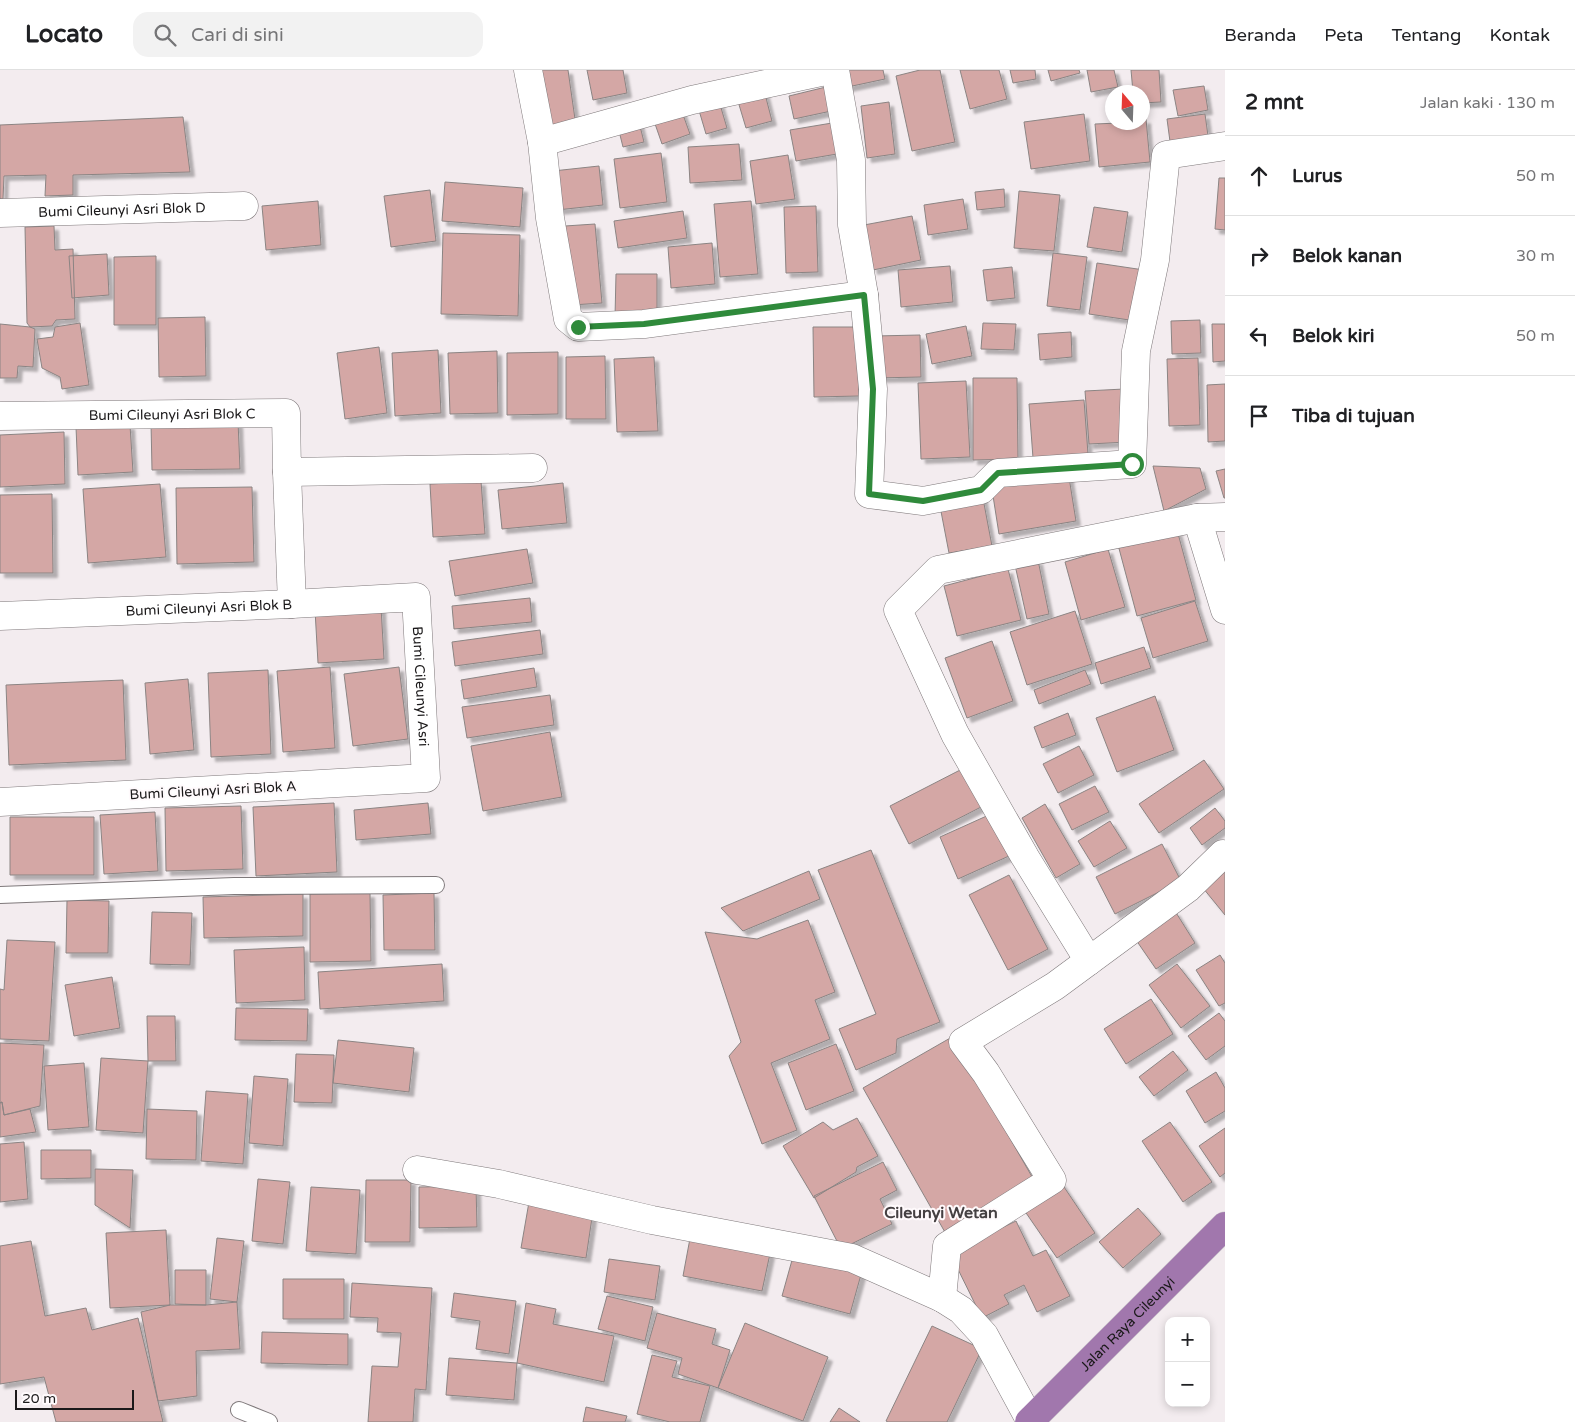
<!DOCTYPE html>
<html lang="id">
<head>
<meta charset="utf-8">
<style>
	:root { --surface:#fff; --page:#f2f2f2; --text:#202124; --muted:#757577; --line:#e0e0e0 }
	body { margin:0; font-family:"Varela Round",sans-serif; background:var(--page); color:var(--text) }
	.controls { position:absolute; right:15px; bottom:15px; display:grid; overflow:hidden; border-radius:10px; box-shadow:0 2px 8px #0003 }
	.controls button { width:45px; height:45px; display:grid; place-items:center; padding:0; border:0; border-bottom:1px solid var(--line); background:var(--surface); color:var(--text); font:25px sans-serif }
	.compass { position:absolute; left:1105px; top:15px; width:45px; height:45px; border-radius:50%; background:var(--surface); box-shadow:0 2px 8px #0003; rotate:341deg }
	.scale { position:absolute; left:15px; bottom:12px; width:119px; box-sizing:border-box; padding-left:5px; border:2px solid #1b191a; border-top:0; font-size:14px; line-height:18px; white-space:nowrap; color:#1b191a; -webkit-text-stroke:4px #fffafc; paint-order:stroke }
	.stop { position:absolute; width:15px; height:15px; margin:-11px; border:4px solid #2f8a3b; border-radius:50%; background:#fff }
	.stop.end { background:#2f8a3b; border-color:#fff; box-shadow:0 1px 5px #0008 }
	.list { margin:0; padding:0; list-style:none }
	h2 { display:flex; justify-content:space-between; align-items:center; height:65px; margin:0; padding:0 20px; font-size:21px }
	h2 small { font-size:16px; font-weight:400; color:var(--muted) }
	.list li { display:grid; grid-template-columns:32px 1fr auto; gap:15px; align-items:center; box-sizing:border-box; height:80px; padding:0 20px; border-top:1px solid var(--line) }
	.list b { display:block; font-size:19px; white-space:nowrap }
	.list em { font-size:16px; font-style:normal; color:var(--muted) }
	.icon { flex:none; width:28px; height:28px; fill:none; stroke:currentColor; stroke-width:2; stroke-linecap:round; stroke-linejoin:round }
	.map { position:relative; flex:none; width:1225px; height:1352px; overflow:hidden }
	header { display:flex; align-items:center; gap:30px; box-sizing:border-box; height:70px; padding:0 25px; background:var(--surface); border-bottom:1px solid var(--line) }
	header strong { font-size:24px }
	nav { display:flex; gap:28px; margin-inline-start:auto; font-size:18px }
	.search { width:350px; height:45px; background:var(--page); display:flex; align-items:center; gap:12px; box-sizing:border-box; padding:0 18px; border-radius:15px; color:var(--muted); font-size:19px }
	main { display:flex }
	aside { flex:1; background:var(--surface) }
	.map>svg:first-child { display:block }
	.building { fill:#d4a7a5; stroke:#8b8483; filter:url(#shadow) }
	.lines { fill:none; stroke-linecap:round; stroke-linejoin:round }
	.lane-casing { stroke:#7f797b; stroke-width:18 }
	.street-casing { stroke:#7f797b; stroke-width:29 }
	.highway-casing { stroke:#cdcccd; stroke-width:29 }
	.lane { stroke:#fff; stroke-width:16 }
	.street { stroke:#fff; stroke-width:28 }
	.highway { stroke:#a177ad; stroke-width:28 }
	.route { stroke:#2f8a3b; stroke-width:6 }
	.labels { text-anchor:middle; stroke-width:4; stroke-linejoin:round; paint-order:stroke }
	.street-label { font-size:14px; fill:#1b191a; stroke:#fffafc }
	.quarter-label { font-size:16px; font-weight:bold; fill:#454042; stroke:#fffafc }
</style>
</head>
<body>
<header>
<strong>Locato</strong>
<div class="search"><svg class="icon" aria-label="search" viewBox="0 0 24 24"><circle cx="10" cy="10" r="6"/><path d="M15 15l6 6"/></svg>Cari di sini</div>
<nav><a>Beranda</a><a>Peta</a><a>Tentang</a><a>Kontak</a></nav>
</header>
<main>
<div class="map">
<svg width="1225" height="1352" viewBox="0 0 1225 1352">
	<defs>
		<filter id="shadow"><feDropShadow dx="4.5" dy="4.5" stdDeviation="1" flood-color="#0004"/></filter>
	</defs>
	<rect width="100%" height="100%" fill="#f3ecef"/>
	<path class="building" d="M 541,0 L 568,0 L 576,56 L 549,59 Z
		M 587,0 L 623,0 L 627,23 L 593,30 Z
		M 839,0 L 883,0 L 885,9 L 843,18 Z
		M 920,0 L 940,0 L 955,72 L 912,81 L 896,6 Z
		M 960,0 L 999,0 L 1007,29 L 970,39 Z
		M 1010,0 L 1035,0 L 1036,9 L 1013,13 Z
		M 1048,0 L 1079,0 L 1080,3 L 1051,11 Z
		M 1087,0 L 1114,0 L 1118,17 L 1091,22 Z
		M 1131,0 L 1159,0 L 1161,32 L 1142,33 L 1142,22 L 1133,22 Z
		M 830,16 L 836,40 L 794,49 L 789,26 Z
		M 1204,16 L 1208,40 L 1178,46 L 1173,20 Z
		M 764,20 L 772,51 L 746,58 L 737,28 Z
		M 719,31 L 727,58 L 706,64 L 698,37 Z
		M 889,32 L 895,84 L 867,88 L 861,36 Z
		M 681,39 L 690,64 L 662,74 L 653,48 Z
		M 1084,44 L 1090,91 L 1031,99 L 1024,52 Z
		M 1205,44 L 1209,73 L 1171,79 L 1167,49 Z
		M 183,47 L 190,102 L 73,105 L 73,125 L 45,126 L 46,105 L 4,106 L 3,129 L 0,129 L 0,55 Z
		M 1146,49 L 1150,92 L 1099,97 L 1095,54 L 1142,52 L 1142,50 Z
		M 639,52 L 644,72 L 623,77 L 618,57 Z
		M 832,53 L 837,84 L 796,91 L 790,60 Z
		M 739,74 L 742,110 L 690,113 L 688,77 Z
		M 661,83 L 667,132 L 620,138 L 614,89 Z
		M 788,85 L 795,129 L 756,134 L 750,91 Z
		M 599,96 L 603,135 L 557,140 L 553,101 Z
		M 1219,108 L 1225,108 L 1225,160 L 1215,159 Z
		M 445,112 L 523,118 L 520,157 L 442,151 Z
		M 1004,119 L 1005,137 L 977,140 L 975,122 Z
		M 430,120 L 436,171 L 391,177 L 384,126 Z
		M 1019,121 L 1060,125 L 1054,181 L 1014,178 Z
		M 963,129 L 968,159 L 928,165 L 924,135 Z
		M 318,131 L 321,175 L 266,180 L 262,136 Z
		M 751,131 L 758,204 L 720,207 L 714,134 Z
		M 816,136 L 818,202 L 786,203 L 784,137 Z
		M 1094,137 L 1128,142 L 1122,182 L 1087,177 Z
		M 683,141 L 687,168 L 618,178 L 614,151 Z
		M 912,146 L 921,190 L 873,200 L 864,155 Z
		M 595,154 L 602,233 L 572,235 L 565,156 Z
		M 54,156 L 55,180 L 73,179 L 75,249 L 56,250 L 52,256 L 30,257 L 27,253 L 25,157 Z
		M 443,163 L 520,165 L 518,246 L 441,244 Z
		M 712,173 L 715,214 L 671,218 L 668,177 Z
		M 1053,183 L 1087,187 L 1080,240 L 1047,236 Z
		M 107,184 L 109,225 L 72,228 L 69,186 Z
		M 156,186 L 156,255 L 114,255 L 114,187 Z
		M 1097,193 L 1144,200 L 1136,251 L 1089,244 Z
		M 950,196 L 953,232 L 901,237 L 898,200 Z
		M 1012,197 L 1015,228 L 987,231 L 983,200 Z
		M 616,204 L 657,204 L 657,247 L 615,247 Z
		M 205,247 L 206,306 L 159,307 L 158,248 Z
		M 1200,250 L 1201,283 L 1172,284 L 1171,251 Z
		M 80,253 L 89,315 L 62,319 L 60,307 L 42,298 L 37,269 L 53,267 L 55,257 Z
		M 983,253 L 1016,254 L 1014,280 L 981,279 Z
		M 0,254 L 30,257 L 35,259 L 33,297 L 18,296 L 17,308 L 0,308 Z
		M 1212,254 L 1225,254 L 1225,291 L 1213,292 Z
		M 966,256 L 972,286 L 932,294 L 926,264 Z
		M 813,257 L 858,257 L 859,326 L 814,327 Z
		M 1071,262 L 1072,287 L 1040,290 L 1038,264 Z
		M 920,265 L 921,307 L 876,308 L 875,266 Z
		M 379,277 L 387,343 L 345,349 L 337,283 Z
		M 438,280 L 441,343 L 395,346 L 392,283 Z
		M 497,281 L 498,343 L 450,344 L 448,283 Z
		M 558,282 L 558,344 L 507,345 L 507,283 Z
		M 605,286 L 606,349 L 566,349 L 566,287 Z
		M 654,287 L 658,361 L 617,362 L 614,289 Z
		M 1198,288 L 1200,355 L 1169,356 L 1167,289 Z
		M 973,308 L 1017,308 L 1018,389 L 973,390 Z
		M 966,311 L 970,387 L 921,389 L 918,313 Z
		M 1225,314 L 1225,371 L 1208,372 L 1207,315 Z
		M 1124,319 L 1128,372 L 1089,374 L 1085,321 Z
		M 1084,330 L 1088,384 L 1033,388 L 1029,334 Z
		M 238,351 L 240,399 L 152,400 L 151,353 Z
		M 130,355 L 133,402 L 78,405 L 76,357 Z
		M 64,362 L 65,414 L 0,417 L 0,365 Z
		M 1153,396 L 1200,398 L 1206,419 L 1164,441 Z
		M 1225,399 L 1225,428 L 1224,428 L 1216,401 Z
		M 1068,401 L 1076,451 L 999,464 L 991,413 Z
		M 481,411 L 485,464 L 433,467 L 430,414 Z
		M 563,413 L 567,453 L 502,459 L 498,420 Z
		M 160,414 L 166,487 L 88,493 L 83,419 Z
		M 252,417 L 254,492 L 177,494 L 176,418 Z
		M 982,423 L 992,476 L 949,483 L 939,431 Z
		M 52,424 L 53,503 L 0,503 L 0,425 Z
		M 1176,456 L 1196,530 L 1137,546 L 1117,471 Z
		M 527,479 L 533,513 L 455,526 L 449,491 Z
		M 1108,479 L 1125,537 L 1081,550 L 1065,492 Z
		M 1038,490 L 1049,544 L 1027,549 L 1015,495 Z
		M 1008,499 L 1021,550 L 957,566 L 944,516 Z
		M 530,528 L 532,552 L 454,559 L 452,536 Z
		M 1195,531 L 1208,571 L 1153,588 L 1141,548 Z
		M 381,537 L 384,589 L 318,593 L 315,540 Z
		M 1075,541 L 1092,594 L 1027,615 L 1010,562 Z
		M 540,560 L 543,584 L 455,596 L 452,572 Z
		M 992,571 L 1013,631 L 967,648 L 945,588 Z
		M 1144,577 L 1151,598 L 1101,614 L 1095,593 Z
		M 330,597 L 335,678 L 283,682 L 277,601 Z
		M 399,597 L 408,669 L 353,676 L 344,604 Z
		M 534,598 L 537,617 L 464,629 L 461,610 Z
		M 268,600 L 271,684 L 211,687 L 208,603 Z
		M 1085,600 L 1091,614 L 1039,634 L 1034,620 Z
		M 188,609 L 194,680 L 150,684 L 145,613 Z
		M 123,610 L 126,690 L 9,695 L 6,615 Z
		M 550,625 L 554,655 L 467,668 L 462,637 Z
		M 1155,626 L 1174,680 L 1117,702 L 1096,648 Z
		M 1068,643 L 1076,665 L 1042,678 L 1034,657 Z
		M 550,662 L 562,727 L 483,741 L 471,676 Z
		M 1079,676 L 1094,705 L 1058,723 L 1043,694 Z
		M 1204,690 L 1224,719 L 1159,763 L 1139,734 Z
		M 964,698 L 983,736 L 909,774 L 890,736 Z
		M 1095,716 L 1109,742 L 1072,760 L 1059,734 Z
		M 334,733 L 337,802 L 256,806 L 253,737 Z
		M 428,733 L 431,764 L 356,770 L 354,740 Z
		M 1045,734 L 1080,794 L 1056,808 L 1022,748 Z
		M 241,736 L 243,799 L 166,801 L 165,738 Z
		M 1215,738 L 1225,751 L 1225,758 L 1202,775 L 1190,758 Z
		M 155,742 L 158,801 L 104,804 L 100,745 Z
		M 991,744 L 1009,786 L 958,809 L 940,767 Z
		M 10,747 L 94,747 L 94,805 L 10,805 Z
		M 1110,751 L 1127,778 L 1094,797 L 1078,771 Z
		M 1162,774 L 1181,811 L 1115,844 L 1096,807 Z
		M 871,780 L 940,952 L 897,969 L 896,983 L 856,1000 L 839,959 L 876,944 L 818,800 Z
		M 809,801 L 820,829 L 743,861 L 721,838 Z
		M 1224,801 L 1225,801 L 1225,845 L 1203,818 Z
		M 1009,805 L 1048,879 L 1008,900 L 969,825 Z
		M 370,823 L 371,891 L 310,892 L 310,824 Z
		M 434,823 L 435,880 L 384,880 L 383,825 Z
		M 303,824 L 303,866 L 204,868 L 203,827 Z
		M 67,830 L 109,831 L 108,883 L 66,883 Z
		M 1175,841 L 1195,873 L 1156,899 L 1134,867 Z
		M 152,842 L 192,843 L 190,895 L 150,894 Z
		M 808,850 L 835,922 L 815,930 L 830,969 L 771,993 L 797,1060 L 762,1074 L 729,986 L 741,972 L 705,862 L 757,869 Z
		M 7,870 L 55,872 L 49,971 L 0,969 L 0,919 L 4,920 Z
		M 304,877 L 305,930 L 236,933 L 234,880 Z
		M 1220,885 L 1225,893 L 1225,933 L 1219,936 L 1196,900 Z
		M 442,894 L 444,931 L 320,939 L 318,902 Z
		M 1177,894 L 1210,936 L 1181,958 L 1149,915 Z
		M 112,907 L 120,958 L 74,966 L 65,915 Z
		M 1151,929 L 1173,964 L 1126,994 L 1104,959 Z
		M 236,938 L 308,939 L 307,971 L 235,970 Z
		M 1219,943 L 1225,951 L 1225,976 L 1206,990 L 1188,966 Z
		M 147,946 L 175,946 L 176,991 L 148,991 Z
		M 952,967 L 1035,1112 L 946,1164 L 863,1018 Z
		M 338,970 L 414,978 L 409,1022 L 333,1013 Z
		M 0,973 L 44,975 L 40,1036 L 4,1045 L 2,1032 L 0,1033 Z
		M 836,974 L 854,1021 L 806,1040 L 788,993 Z
		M 1173,981 L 1188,1000 L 1154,1026 L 1139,1007 Z
		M 296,984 L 334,985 L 332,1033 L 294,1032 Z
		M 101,988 L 148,991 L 143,1063 L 96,1060 Z
		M 84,993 L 89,1057 L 48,1060 L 44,996 Z
		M 1216,1002 L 1225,1018 L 1225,1041 L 1205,1053 L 1186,1021 Z
		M 254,1006 L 288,1009 L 283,1076 L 249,1073 Z
		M 206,1021 L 248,1024 L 243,1094 L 201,1091 Z
		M 2,1032 L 4,1045 L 30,1039 L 36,1062 L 0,1067 L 0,1033 Z
		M 147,1039 L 197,1041 L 196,1090 L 146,1089 Z
		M 857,1048 L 878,1086 L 857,1097 L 856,1102 L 814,1128 L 783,1076 L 823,1052 L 833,1060 Z
		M 1170,1052 L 1212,1112 L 1183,1132 L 1142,1071 Z
		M 1225,1058 L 1225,1103 L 1220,1107 L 1199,1076 Z
		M 24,1072 L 28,1129 L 0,1132 L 0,1074 Z
		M 41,1080 L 91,1080 L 91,1108 L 41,1109 Z
		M 883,1092 L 897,1120 L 880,1129 L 892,1154 L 841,1179 L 814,1126 Z
		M 95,1099 L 133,1100 L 130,1158 L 95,1135 Z
		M 258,1109 L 290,1112 L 283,1174 L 252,1171 Z
		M 366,1110 L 411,1110 L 410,1172 L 365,1172 Z
		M 1060,1111 L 1095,1163 L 1057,1188 L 1022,1137 Z
		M 476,1116 L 477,1157 L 419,1158 L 419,1117 Z
		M 311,1117 L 360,1120 L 356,1184 L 306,1181 Z
		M 529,1132 L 593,1141 L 586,1188 L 521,1178 Z
		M 1138,1138 L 1161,1164 L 1123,1198 L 1099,1172 Z
		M 1016,1151 L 1033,1186 L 1046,1180 L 1070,1226 L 1037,1242 L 1024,1215 L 1004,1225 L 1009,1234 L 982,1248 L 950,1183 Z
		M 166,1160 L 170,1235 L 110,1238 L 106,1163 Z
		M 691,1163 L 771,1179 L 762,1221 L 683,1206 Z
		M 217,1168 L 244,1171 L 237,1232 L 210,1229 Z
		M 31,1171 L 45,1246 L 86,1238 L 92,1260 L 138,1248 L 163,1352 L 56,1352 L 44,1307 L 0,1314 L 0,1176 Z
		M 794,1183 L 862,1201 L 850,1244 L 782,1226 Z
		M 609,1189 L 660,1196 L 655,1230 L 604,1222 Z
		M 175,1200 L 206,1200 L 206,1235 L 175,1234 Z
		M 283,1209 L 344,1209 L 344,1249 L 283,1249 Z
		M 352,1213 L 432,1218 L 426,1320 L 415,1319 L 413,1352 L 368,1352 L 372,1296 L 398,1297 L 401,1263 L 377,1262 L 378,1248 L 350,1247 Z
		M 454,1223 L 516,1231 L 509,1284 L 476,1279 L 480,1251 L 451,1247 Z
		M 607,1226 L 653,1237 L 645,1271 L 598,1259 Z
		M 237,1232 L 240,1279 L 196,1281 L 197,1326 L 158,1331 L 141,1242 L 170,1235 L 206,1235 Z
		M 526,1233 L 556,1239 L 553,1254 L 614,1266 L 604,1312 L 517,1293 Z
		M 657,1243 L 716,1259 L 712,1274 L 730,1280 L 718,1318 L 678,1304 L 682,1288 L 647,1278 Z
		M 745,1253 L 828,1287 L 803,1351 L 718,1318 Z
		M 932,1256 L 982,1279 L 947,1352 L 888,1352 L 886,1351 Z
		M 262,1262 L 348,1264 L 348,1295 L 261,1293 Z
		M 652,1285 L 677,1291 L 672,1307 L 710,1316 L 700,1352 L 670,1352 L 637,1344 Z
		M 449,1288 L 517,1293 L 514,1330 L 446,1325 Z
		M 586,1337 L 627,1346 L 625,1352 L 583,1352 Z
		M 839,1338 L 860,1352 L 830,1352 Z"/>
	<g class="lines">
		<g class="lane-casing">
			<path id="lane" d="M 0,825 L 234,816 L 436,815
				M 239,1340 L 269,1352"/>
		</g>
		<g class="street-casing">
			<g id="street">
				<path d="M 528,0 L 542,72 L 550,148 L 568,249 L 578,257 L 644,254 L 864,225"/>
				<path d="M 835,0 L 851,90 L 852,155 L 864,225 L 873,319 L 869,424 L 923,431 L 981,420 L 998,403 L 1132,394 L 1136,281 L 1155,190 L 1166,85 L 1225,76"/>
				<path d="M 542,72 L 692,30 L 830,0"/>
				<path id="s1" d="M 0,143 L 244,136"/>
				<path id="s2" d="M 0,346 L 286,343 L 287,402 L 533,398"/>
				<path d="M 287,402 L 292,534"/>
				<path d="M 1197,448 L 1225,540"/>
				<path id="s3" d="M 0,546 L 292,534 L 416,527 L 426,708 L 0,732"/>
				<path d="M 1089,891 L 1025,787 L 955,664 L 898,540 L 938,500 L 1197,448 L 1225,447"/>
				<path d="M 417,1100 L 499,1114 L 652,1150 L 852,1188 L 942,1228 L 961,1240 L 984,1265 L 1030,1350"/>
				<path d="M 942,1228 L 947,1176 L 1052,1110 L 986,1003 L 963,972 L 1055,916 L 1188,818 L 1223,784"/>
			</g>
		</g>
		<g class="highway-casing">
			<g id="highway">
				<path id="s4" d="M 1029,1352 L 1225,1156"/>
			</g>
		</g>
		<use href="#lane" class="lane"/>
		<use href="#street" class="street"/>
		<use href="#highway" class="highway"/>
	</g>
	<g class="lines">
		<path class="route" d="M 578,257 L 644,254 L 864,225 L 873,319 L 869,424 L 923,431 L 981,420 L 998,403 L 1132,394"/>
	</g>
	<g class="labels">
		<g class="street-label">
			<text dy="5" stroke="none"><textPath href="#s1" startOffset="122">Bumi Cileunyi Asri Blok D</textPath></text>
			<text dy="5" stroke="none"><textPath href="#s2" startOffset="172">Bumi Cileunyi Asri Blok C</textPath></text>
			<text dy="5" stroke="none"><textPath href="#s3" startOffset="209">Bumi Cileunyi Asri Blok B</textPath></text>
			<text dy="5" stroke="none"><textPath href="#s3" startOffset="506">Bumi Cileunyi Asri</textPath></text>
			<text transform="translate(213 720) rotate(-3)" y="5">Bumi Cileunyi Asri Blok A</text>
			<text dy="5" stroke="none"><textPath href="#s4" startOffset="139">Jalan Raya Cileunyi</textPath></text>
		</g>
		<g class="quarter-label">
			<text x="941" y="1148">Cileunyi Wetan</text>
		</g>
	</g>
</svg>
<div class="controls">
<button>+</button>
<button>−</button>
</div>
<svg class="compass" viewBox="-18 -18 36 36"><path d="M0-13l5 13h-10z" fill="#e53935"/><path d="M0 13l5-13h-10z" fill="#757577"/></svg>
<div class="scale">20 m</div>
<div class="stop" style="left:1132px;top:394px"></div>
<div class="stop end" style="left:578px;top:257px"></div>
</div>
<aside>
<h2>2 mnt<small>Jalan kaki · 130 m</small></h2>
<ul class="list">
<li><svg class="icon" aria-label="ahead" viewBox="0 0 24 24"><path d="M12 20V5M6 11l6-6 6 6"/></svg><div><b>Lurus</b></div><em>50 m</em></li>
<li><svg class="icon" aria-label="right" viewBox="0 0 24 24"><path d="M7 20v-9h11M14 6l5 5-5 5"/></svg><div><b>Belok kanan</b></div><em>30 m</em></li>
<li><svg class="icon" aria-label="left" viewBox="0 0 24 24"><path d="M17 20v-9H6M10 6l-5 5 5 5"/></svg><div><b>Belok kiri</b></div><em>50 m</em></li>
<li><svg class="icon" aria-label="arrive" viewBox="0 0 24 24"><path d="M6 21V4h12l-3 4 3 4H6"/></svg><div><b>Tiba di tujuan</b></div></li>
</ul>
</aside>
</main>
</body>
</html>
